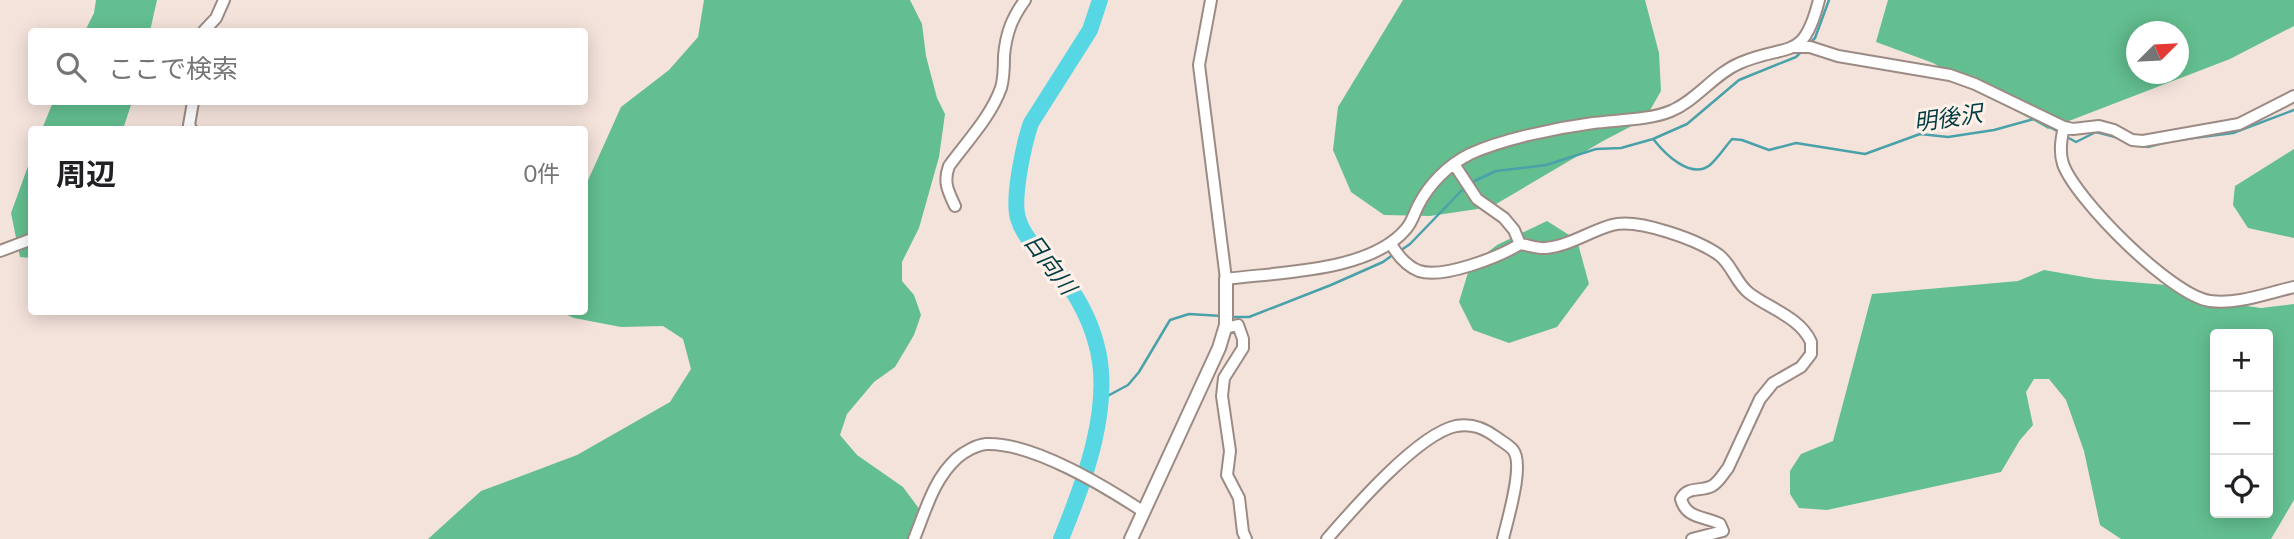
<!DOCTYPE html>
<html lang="ja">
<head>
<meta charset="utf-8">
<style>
	:root { --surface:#fff; --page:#f6f6f6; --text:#202124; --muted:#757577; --line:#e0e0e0 }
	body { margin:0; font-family:Lato,"Noto Sans JP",sans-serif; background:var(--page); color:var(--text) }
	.controls { position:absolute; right:21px; bottom:21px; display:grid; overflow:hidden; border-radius:7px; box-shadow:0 4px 18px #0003 }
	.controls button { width:63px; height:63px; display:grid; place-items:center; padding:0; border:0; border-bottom:2px solid var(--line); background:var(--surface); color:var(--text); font:35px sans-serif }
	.compass { position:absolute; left:2126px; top:21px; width:63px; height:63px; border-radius:50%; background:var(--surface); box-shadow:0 4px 18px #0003; rotate:66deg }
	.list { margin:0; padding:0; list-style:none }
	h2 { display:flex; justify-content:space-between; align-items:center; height:91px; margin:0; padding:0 28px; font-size:30px }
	h2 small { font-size:23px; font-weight:400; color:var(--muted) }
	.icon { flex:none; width:38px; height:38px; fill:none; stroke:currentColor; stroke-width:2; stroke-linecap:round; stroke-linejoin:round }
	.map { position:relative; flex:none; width:2294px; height:539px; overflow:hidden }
	.search { position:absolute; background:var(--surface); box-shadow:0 4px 18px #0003; left:28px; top:28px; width:560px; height:77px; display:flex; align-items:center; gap:18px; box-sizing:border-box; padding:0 24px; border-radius:7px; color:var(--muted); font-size:26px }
	.panel { position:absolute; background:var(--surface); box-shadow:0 4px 18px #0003; left:28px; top:126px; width:560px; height:189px; border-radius:7px }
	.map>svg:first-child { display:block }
	.forest { fill:#63bf90; fill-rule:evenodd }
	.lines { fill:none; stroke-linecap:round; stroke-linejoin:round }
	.stream { stroke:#49a1a9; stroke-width:2.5 }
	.river { stroke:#56d7e3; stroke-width:16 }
	.minor-casing { stroke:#9b8b84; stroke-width:14 }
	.tertiary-casing { stroke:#9b8b84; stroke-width:16 }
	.minor { stroke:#fff; stroke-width:10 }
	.tertiary { stroke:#fff; stroke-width:12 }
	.labels { text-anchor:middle; stroke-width:6; stroke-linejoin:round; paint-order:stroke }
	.water-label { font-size:23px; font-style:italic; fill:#003e43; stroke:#fff1ea }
</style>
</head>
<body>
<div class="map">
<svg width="2294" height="539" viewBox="0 0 2294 539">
	<rect width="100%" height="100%" fill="#f4e3db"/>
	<path class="forest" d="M 96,0 L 157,0 L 150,31 L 85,31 L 94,13 Z
		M 704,0 L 910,0 L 922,24 L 926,56 L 937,98 L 945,114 L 939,157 L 919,228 L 902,262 L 902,281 L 914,295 L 921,315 L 914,335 L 895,367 L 874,382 L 847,414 L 840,435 L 857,455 L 903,487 L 920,510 L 919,539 L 428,539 L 481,491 L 577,455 L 670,402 L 691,369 L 683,339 L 663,326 L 621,327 L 574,318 L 560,312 L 584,312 L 585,187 L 621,107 L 669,70 L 698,37 Z
		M 1403,0 L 1645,0 L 1659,53 L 1661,91 L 1645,119 L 1603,141 L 1491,207 L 1430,216 L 1384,215 L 1351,192 L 1333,150 L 1338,107 Z
		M 1888,0 L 2294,0 L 2294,26 L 2230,59 L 2048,129 L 1933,63 L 1876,42 ZM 2136,32 L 2178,32 L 2178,74 L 2136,74 Z
		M 53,102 L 132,102 L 123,129 L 42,129 Z
		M 2294,149 L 2294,238 L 2248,228 L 2233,205 L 2235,186 Z
		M 31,158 L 31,258 L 20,257 L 11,213 Z
		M 1547,221 L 1577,240 L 1589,284 L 1557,327 L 1509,343 L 1473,330 L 1459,302 L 1470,266 L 1497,245 Z
		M 2044,270 L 2096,279 L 2178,286 L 2226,303 L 2261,308 L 2294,304 L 2294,500 L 2271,539 L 2121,539 L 2100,525 L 2084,451 L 2066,400 L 2049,379 L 2034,379 L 2026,392 L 2033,425 L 2020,440 L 2001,472 L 1827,510 L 1799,508 L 1790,494 L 1790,471 L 1801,454 L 1833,441 L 1872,294 L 2018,281 ZM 2215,334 L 2268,334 L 2268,513 L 2215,513 Z"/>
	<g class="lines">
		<path class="stream" d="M 1809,44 L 1815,38 L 1829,0
			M 2065,136 L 2076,142 L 2096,132 L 2119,138
			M 1654,140 C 1665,154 1691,180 1710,165 C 1718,158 1725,147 1732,139 L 1742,140 L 1769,150 L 1796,143 L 1865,154 L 1920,134 L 1948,137 L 1994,130 L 2034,119 L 2059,132
			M 2142,145 L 2148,147 L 2170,141 L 2233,133 L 2294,110
			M 1470,183 L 1496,171 L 1546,165 L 1596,149 L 1621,148 L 1653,139 L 1687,124 L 1739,80 L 1796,57 L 1802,51
			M 1400,251 L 1410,244 L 1465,187
			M 1229,317 L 1249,317 L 1331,285 L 1383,262 L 1394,254
			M 1100,400 L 1128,385 L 1139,372 L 1170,320 L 1189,314 L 1222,316"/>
		<path class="river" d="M 1061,539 C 1084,483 1114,404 1096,343 C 1090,320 1077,295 1062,277 C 1048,259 1024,241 1018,218 C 1012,198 1024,143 1031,123 L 1090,30 L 1100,0"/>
		<g class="minor-casing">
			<path id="minor" d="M 1211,0 L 1199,65 L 1226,279 C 1279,272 1370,272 1406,229 C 1412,222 1414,214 1418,206 C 1429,184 1448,165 1470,154 C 1503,139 1556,128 1593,123 C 1616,120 1650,120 1671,111 C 1697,100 1714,74 1740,63 C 1789,42 1803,63 1819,0
				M 203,32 L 216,18 L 224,0
				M 1794,47 L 1810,47 L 1838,56 L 1950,75 L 1975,84 L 2064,127 L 2073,129 L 2099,126 L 2114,130 L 2132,140 L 2143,141 L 2239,124 L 2294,96
				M 2064,127 C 2061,139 2059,152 2063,164 C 2076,200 2172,296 2210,301 C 2237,305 2267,293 2294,287
				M 192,130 L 189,125 L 193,102
				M 1454,164 L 1477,199 L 1504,218 L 1514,230 L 1520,244
				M 955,206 C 948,191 943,182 949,166 C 967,141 990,118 1001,88 C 1004,78 1004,67 1004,56 C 1006,33 1012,18 1025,0
				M 1391,244 C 1398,256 1406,266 1419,271 C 1443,279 1499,257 1520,244 C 1528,245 1538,249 1546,248 C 1569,246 1590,231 1612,225 C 1638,218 1698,240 1719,255 C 1732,265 1736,283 1749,293 C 1768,308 1800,317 1811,342 L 1811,354 L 1801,367 L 1773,383 L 1760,399 L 1728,468 C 1723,474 1719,482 1712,486 C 1700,492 1687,486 1681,499 C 1686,519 1705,516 1720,524 L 1723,531 L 1692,539
				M 0,251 L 32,239
				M 1225,328 L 1238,325 L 1243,339 L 1243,348 L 1224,378 L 1222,396 L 1230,451 L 1227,475 L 1239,498 L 1243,532 L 1246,539
				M 914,539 C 926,510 933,480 957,458 C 964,452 976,445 986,444 C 1032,442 1106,487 1144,512
				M 1327,539 C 1353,509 1418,434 1456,426 C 1472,423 1484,428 1496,437 C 1501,441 1509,445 1513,450 C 1525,464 1507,521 1503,539"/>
		</g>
		<g class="tertiary-casing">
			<path id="tertiary" d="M 1131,539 L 1219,348 L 1226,325 L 1226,279"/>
		</g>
		<use href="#minor" class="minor"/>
		<use href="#tertiary" class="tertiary"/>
	</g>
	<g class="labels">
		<g class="water-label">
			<text transform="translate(1948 118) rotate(-8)" y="8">明後沢</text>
			<text transform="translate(1050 264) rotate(53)" y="8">日向川</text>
		</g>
	</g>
</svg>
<div class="controls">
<button>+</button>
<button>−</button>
<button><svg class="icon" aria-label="locate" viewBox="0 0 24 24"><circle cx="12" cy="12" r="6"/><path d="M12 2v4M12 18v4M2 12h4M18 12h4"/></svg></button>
</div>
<svg class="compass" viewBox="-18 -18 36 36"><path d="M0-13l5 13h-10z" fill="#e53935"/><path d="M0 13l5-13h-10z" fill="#757577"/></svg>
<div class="search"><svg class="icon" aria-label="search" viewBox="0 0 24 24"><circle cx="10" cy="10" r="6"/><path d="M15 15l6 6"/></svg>ここで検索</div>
<section class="panel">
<h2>周辺<small>0件</small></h2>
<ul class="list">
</ul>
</section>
</div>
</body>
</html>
